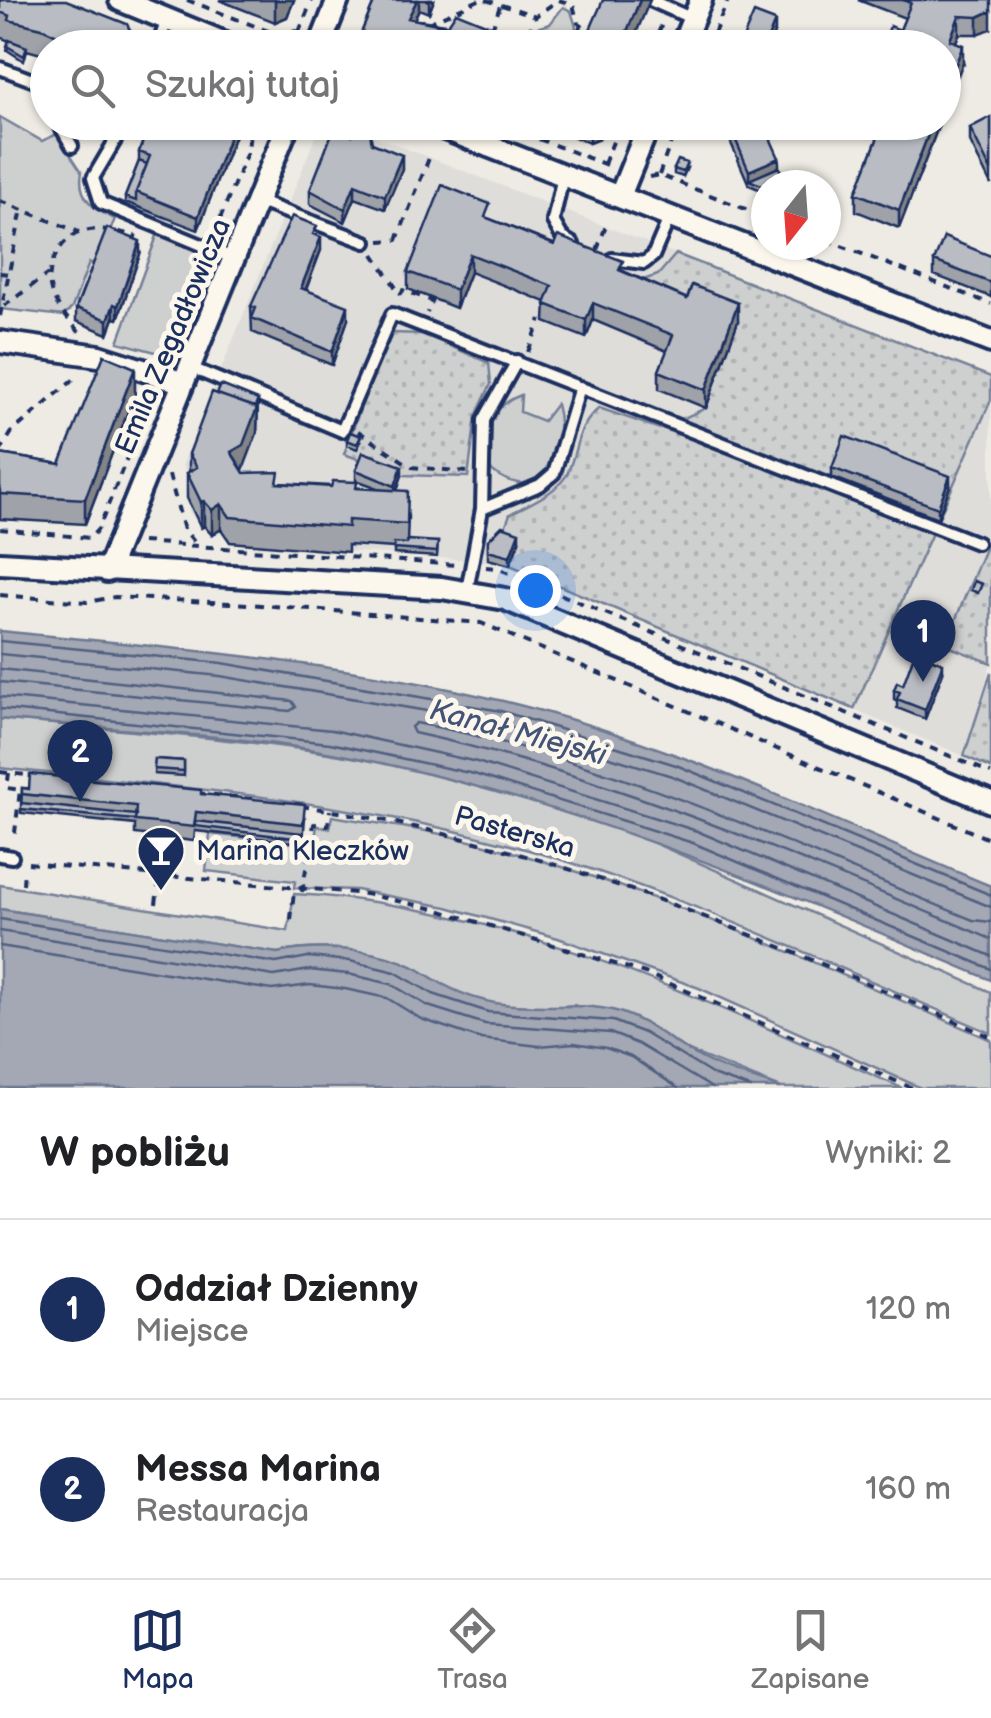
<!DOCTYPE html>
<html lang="pl">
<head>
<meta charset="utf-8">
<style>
	:root { --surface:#fff; --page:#f2f2f2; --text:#202124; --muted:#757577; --line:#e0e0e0; --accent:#1b2f5e }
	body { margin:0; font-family:"Balsamiq Sans",sans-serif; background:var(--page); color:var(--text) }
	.compass { position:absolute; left:751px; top:170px; width:90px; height:90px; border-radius:50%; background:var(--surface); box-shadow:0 2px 8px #0004; rotate:197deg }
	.you { position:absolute; left:535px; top:590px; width:35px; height:35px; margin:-25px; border:8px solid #fff; border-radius:50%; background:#1a73e8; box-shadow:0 0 0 15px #1a73e833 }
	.badge { display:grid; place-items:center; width:65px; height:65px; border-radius:50%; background:var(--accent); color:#fff; font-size:32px; font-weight:700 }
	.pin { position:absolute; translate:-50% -82px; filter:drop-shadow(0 2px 5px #0008) }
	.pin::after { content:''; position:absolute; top:52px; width:35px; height:30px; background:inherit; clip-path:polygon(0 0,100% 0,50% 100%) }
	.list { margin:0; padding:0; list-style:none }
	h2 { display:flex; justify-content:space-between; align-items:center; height:130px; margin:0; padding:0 40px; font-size:42px }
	h2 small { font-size:32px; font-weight:400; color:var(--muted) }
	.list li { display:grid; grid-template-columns:65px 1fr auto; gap:30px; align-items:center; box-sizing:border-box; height:180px; padding:0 40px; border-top:2px solid var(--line) }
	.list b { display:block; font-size:38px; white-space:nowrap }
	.list p { margin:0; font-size:32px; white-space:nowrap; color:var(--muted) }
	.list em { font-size:32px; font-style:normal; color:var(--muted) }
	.icon { flex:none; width:55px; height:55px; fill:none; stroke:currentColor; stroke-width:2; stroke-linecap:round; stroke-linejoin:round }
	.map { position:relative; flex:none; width:991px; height:1088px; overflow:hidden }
	.search { position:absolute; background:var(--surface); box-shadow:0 2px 8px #0004; left:30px; right:30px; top:30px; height:110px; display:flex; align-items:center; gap:25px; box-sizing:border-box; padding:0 35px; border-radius:55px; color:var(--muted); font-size:38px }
	.sheet { height:490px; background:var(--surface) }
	nav { display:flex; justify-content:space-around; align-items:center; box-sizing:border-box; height:140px; border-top:2px solid var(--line); background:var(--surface); font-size:28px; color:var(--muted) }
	nav a { display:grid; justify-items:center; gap:5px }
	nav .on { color:var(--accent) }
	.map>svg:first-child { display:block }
	.built { fill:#deddda }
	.green { fill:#cecfcf; stroke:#747f96; stroke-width:2.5 }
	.park { fill:url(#park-dots); stroke:#747f96; stroke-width:2.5 }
	.water { fill:#a3a8b4; stroke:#6d7892; stroke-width:2.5 }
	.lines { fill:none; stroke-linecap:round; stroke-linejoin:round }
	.shore { stroke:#515f80; stroke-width:2.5 }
	.service-casing { stroke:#1b2f5e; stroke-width:18 }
	.minor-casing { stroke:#1b2f5e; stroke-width:28 }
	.path { stroke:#1b2f5e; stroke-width:4; stroke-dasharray:8 8; stroke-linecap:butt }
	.service { stroke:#fbf7ec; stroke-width:10 }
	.minor { stroke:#fbf7ec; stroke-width:20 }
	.wall { fill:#9fa2a8; stroke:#1b2f5e; stroke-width:2.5 }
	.shaded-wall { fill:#828488; stroke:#1b2f5e; stroke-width:2.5 }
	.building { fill:#b9bcc3; stroke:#1b2f5e; stroke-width:2.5 }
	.labels { text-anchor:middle; stroke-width:10; stroke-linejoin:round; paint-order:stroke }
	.street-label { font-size:28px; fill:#1b2f5e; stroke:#fbf7ec }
	.poi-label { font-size:28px; fill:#1b2f5e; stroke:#fbf7ec; text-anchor:start }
	.water-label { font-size:30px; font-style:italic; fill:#445378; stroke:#fbf7ec }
</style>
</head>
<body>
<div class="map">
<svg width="991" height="1088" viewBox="0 0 991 1088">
	<defs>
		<pattern id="park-dots" width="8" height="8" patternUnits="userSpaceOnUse" patternTransform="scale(2.5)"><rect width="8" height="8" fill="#cecfcf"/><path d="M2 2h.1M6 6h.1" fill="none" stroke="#b0b2b4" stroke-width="1.8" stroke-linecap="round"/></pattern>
	</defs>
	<rect width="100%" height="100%" fill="#eeebe4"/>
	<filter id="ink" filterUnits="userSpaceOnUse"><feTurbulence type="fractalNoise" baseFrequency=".01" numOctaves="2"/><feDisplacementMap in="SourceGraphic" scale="20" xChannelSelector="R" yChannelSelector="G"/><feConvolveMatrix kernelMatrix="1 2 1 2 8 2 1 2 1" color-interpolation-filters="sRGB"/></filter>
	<g filter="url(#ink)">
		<path class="built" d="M 321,123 L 341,123 L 991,377 L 991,534 L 946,645 L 991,663 L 964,756 L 498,562 L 246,544 L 230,542 L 221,530 L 212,535 L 201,528 L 189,511 L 190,477 L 182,466 Z"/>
		<path class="green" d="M 563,7 L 571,11 L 576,27 L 570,47 L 524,48 L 533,29 L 550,24 Z
			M 0,117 L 42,141 L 57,134 L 82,172 C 77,197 93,209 115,219 L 96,263 L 89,263 L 72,308 L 64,316 L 0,309 Z
			M 158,233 L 202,251 L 163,354 L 118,342 Z
			M 521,395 L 520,412 L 543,421 L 556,404 C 569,450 543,511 491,470 C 484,436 486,408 521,395 Z
			M 0,719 C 109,730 220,736 328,753 C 429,768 528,798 625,830 L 991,992 L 991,1033 C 831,965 671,887 503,843 C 339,799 168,786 0,768 Z
			M 332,816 C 366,822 402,826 436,833 C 628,875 812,962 991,1040 L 991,1088 L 921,1088 L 699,988 L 558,938 L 447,907 L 356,890 L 294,888 L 295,881 L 206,871 L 210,834 L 314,845 L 317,826 L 330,828 Z
			M 0,885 L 288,931 L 294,894 C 510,905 708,1002 902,1088 L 781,1088 L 574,1005 C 532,1010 476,1008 438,986 C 434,983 431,978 427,975 C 388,948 321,944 277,953 L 0,909 Z"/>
		<path class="park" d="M 676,254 L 991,377 L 991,400 L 854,709 L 510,565 L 519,542 L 502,535 L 510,514 C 528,504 559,492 568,472 C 580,442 574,432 599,408 L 660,429 L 706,408 L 640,281 L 658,275 Z
			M 392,333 L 423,334 L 489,363 L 491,384 L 476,416 L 468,477 L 402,475 L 344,454 L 383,345 Z
			M 991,534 L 991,663 L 945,645 Z
			M 991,672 L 991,768 L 964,756 Z"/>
		<path class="water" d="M 0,631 C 168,648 338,661 503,701 C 673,742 830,820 991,886 L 991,980 C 774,887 566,797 332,753 C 224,733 110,730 0,719 Z
			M 0,909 L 277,953 C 322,944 386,948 426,974 C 447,988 469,998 495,1003 C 535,1010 576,1001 616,1011 C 644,1019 665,1037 689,1051 C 717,1069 750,1077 781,1088 L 0,1088 Z"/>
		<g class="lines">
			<path class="shore" d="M 0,641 L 222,663 L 501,711 L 676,765 L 991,895
				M 0,654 L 220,676 L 498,723 L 672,776 L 991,907
				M 0,669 L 292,701 L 296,707 L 290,711 L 0,682
				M 0,697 L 332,730 L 477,762 L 697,831 L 991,956
				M 0,709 L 330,743 L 474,774 L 693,843 L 991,969
				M 0,919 L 276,963 L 308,957 L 350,961 L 395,972 L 433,994 L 488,1012 L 613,1021 L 644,1033 L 715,1076 L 751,1088
				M 991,922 L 973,920 C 789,844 614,760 416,723 L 411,727 L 414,733 C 616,777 802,859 991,939
				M 0,931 L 274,976 L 309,970 L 348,974 L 391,984 L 428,1006 L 485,1024 L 610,1033 L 638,1044 L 712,1088
				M 0,946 L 272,990 L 310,985 L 345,989 L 387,998 L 421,1019 L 481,1039 L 539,1046 L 574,1043 L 606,1048 L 631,1057 L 678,1088"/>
			<g class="service-casing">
				<path id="service" d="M 650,0 L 693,19
					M 157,48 L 167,20
					M 0,68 L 40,83 L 48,103
					M 58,122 L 72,146
					M 126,122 L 93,178 L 101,203 L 233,258
					M 563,176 L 553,221 L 562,237 L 573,244
					M 257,201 L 366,242
					M 612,259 L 644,263 L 653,256 L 670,216
					M 187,366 L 342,431 L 392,314 L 977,543
					M 482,509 L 540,485 L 554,473 L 580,387
					M 467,591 L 482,509 L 484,420 L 517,361
					M 0,855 L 12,857"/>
			</g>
			<g class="minor-casing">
				<path id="minor" d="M 120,0 L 237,48
					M 319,48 L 338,0
					M 681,48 L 701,0
					M 427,122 L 991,342
					M 620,196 L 650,122
					M 0,342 L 99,356 L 181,382
					M 0,563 L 442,588 L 505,599 L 991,802
					M 107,571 L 289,122"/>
			</g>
			<path class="path" d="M 187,0 L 281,36 L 296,31 L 303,34
				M 486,0 L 536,16 L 558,0
				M 559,0 L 573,5 L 578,23 L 586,29
				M 428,23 L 479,0
				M 492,29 L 502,0
				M 299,32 L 312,0
				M 522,48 L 536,16
				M 572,48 L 580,27
				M 652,48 L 662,24
				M 708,48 L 728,0
				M 494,122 L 612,167
				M 604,164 L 621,122
				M 659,175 L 678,122
				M 649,177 L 659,175 L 766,217
				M 0,201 L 79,232
				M 214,234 L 248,150 L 251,122
				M 826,240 L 991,304
				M 380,241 L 397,240 L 431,153
				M 597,250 L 607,223
				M 374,254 L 400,294
				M 0,273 L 10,274
				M 400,295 L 403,290 L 432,301 L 427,313
				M 4,306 L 48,274
				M 0,316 L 22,209
				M 79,332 C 69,320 58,309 52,294 C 43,271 59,237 84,231 C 103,227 119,231 137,237
				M 528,352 L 541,319
				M 167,356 L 204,262
				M 358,431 L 412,467 L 467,472
				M 0,452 L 12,432 L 78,376
				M 169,475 L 184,530 L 199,547
				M 0,529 L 90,538 L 99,528 L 153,392
				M 142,542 L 456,565
				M 486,567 L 497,568 L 991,773
				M 0,595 L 87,602 L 115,597 L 249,604 L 481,623 L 991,840
				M 0,772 L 34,776
				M 9,773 L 7,788 L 20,790 L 14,841
				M 197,793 L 252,799
				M 301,806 C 545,841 767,939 991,1037
				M 28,863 L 365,894 L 435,909 L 645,973 L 912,1088
				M 23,884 L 24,869
				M 302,892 L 314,824 L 328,825 L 330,810
				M 156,904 L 163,846
				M 291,920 L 294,891"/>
			<use href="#service" class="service"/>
			<use href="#minor" class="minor"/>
		</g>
		<path class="wall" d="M 0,0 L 133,48 L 48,48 L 48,56 L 27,50 L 24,61 L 7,50 L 9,41 L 0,37 Z
			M 219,0 L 294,0 L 287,17 L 275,22 Z
			M 375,0 L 434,0 L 429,13 L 419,9 L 414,19 L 493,32 L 533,48 L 364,48 L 362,31 Z
			M 858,0 L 991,0 L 978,34 L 959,34 L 956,42 L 963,62 L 944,48 L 888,48 L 888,32 L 900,30 L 905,18 Z
			M 991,117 L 991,185 L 970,142 L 970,128 Z
			M 72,122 L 110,122 L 104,136 Z
			M 150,122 L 240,122 L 198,230 L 125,202 L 125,197 L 139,161 L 139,152 Z
			M 537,122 L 606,122 L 599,139 L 589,143 Z
			M 722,122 L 763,122 L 766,192 L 749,185 Z
			M 884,122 L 940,122 L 899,228 L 856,211 L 856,193 Z
			M 372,143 L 402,169 L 385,209 L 355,198 L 345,222 L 310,204 L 310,190 Z
			M 687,168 L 683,177 L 674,174 L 674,169 Z
			M 490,219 L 623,271 L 738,321 L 706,408 L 659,389 L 659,371 L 667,351 L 593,320 L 586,338 L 545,322 L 546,302 L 470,272 L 456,308 L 408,289 L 408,272 Z
			M 317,235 L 321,250 L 306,290 L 348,319 L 332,365 L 252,332 L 251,306 Z
			M 140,254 L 118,319 L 114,318 L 108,334 L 76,321 L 76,308 Z
			M 991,256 L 991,297 L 934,275 L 934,261 Z
			M 135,393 L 85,524 L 0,519 L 0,454 L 60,464 Z
			M 217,394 L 258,400 L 257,433 L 242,470 L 244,473 L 279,483 L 381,489 L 356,480 L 356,470 L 402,475 L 397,490 L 408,516 L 407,543 L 438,542 L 437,557 L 394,554 L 394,548 L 348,545 L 348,552 L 230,542 L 221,529 L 212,535 L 204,526 L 201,528 L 187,498 L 187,473 L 189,472 L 189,454 Z
			M 347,440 L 361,441 L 357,449 L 347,445 Z
			M 832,468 L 950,486 L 938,518 L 832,477 Z
			M 488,540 L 519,541 L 510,565 L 488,559 Z
			M 943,672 L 925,719 L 897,708 L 897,701 L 894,699 L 894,690 L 903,685 Z
			M 155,759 L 184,761 L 184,776 L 154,774 Z
			M 22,788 L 201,794 L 305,817 L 303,843 L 195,831 L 194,841 L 135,834 L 135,825 L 21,813 Z"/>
		<path class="shaded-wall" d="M 275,0 L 294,0 L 287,17 L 275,22 Z
			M 417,0 L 419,0 L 419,9 L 408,32 L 408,18 Z
			M 429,0 L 434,0 L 429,13 Z
			M 640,0 L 650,0 L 630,48 L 620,48 Z
			M 991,11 L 991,29 L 978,34 L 978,17 Z
			M 959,16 L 959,34 L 950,57 L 950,40 Z
			M 775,21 L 775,31 L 768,48 L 764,48 Z
			M 963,45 L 963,62 L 944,113 L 944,95 Z
			M 235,122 L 240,122 L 198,230 L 198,217 Z
			M 589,122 L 606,122 L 599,139 L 589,143 Z
			M 933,122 L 940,122 L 899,228 L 899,210 Z
			M 402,155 L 402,169 L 385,209 L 385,196 Z
			M 779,158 L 779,172 L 749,180 L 749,171 Z
			M 355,184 L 355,198 L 345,222 L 345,209 Z
			M 321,237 L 321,250 L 301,301 L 301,288 Z
			M 140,241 L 140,254 L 118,319 L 118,306 Z
			M 470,254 L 470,272 L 456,308 L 456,290 Z
			M 593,303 L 593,320 L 586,338 L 586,320 Z
			M 738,303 L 738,321 L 706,408 L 706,390 Z
			M 114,304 L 114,318 L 108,334 L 108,320 Z
			M 348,306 L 348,319 L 332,365 L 332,352 Z
			M 135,368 L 135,393 L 85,524 L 85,499 Z
			M 258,400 L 257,433 L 243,470 L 231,452 Z
			M 402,466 L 402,475 L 395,495 L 395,486 Z
			M 950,476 L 950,486 L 938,518 L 938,508 Z
			M 204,501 L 204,526 L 201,528 L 201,502 Z
			M 221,504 L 221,529 L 212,535 L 212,510 Z
			M 519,532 L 519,541 L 510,565 L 510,556 Z
			M 943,663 L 943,672 L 925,719 L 925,710 Z"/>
		<path class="building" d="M 0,0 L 66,0 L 127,24 L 133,37 L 129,48 L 88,48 L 72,40 L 70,44 L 56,39 L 57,35 L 42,28 L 9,20 L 10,16 L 0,12 Z
			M 375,0 L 417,0 L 408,18 L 447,26 L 456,12 L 493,27 L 491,31 L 487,30 L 480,48 L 380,48 L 367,42 L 362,31 Z
			M 603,0 L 640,0 L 620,48 L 582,48 Z
			M 903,0 L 991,0 L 991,11 L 978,17 L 959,16 L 950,40 L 963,45 L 944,95 L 944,48 L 913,48 L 915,42 L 888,32 L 890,26 L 900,30 L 911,3 Z
			M 754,13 L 775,21 L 764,48 L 739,48 Z
			M 487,30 L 533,48 L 480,48 Z
			M 9,40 L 27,47 L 24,56 L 7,46 Z
			M 991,117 L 991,171 L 970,128 Z
			M 150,122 L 235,122 L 198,217 L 136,192 L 150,156 L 139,152 Z
			M 728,122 L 763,122 L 779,158 L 749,171 Z
			M 884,122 L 933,122 L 899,210 L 856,193 Z
			M 334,128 L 352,135 L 360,130 L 370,133 L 372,143 L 402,155 L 385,196 L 355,184 L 345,209 L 310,190 Z
			M 678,160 L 687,163 L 683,172 L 674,169 Z
			M 139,161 L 147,164 L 136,192 L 136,201 L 125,197 Z
			M 779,167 L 785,185 L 766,185 L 766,187 L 749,180 Z
			M 442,185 L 490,204 L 485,217 L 554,245 L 558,236 L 623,261 L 619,270 L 687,299 L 692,285 L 738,303 L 706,390 L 659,371 L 673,335 L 593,303 L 586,320 L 545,304 L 552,286 L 470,254 L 456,290 L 408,272 Z
			M 292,216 L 317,226 L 313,234 L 321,237 L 301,288 L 348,306 L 332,352 L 252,318 L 256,308 L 251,306 Z
			M 107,228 L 140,241 L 118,306 L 114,304 L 108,320 L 76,308 Z
			M 944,237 L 991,256 L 991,283 L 934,261 Z
			M 104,355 L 135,368 L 85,499 L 0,494 L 0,454 L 60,464 Z
			M 221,385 L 258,400 L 255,407 L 217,394 Z
			M 212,392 L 257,408 L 243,445 L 231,452 L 244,473 L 279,472 L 277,483 L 331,487 L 333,481 L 357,482 L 356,488 L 408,491 L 407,524 L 348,520 L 348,527 L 230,517 L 221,504 L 212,510 L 204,501 L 201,502 L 187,473 L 197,467 L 189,454 Z
			M 350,432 L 361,436 L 357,444 L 347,440 Z
			M 844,436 L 950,476 L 938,508 L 832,468 Z
			M 363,452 L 402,466 L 395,486 L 356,470 Z
			M 502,526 L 519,532 L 510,556 L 488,550 L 488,540 Z
			M 408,540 L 438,542 L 437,552 L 394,549 L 394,543 L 407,544 Z
			M 974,581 L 982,584 L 978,593 L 971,590 Z
			M 915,652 L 943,663 L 925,710 L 897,699 L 900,692 L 894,690 L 897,682 L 903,685 Z
			M 155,759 L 184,761 L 184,771 L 154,769 Z
			M 30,774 L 201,790 L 201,794 L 305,804 L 303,824 L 196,812 L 194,827 L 135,821 L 136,806 L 22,794 L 22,788 L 29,789 Z
			M 21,803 L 136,815 L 135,820 L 21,809 Z
			M 195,821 L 303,833 L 303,839 L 195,826 Z"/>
	</g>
	<defs>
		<g id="bar-pin" transform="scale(2.5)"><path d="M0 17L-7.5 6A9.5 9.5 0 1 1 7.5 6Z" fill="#1b2f5e" stroke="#fbf7ec"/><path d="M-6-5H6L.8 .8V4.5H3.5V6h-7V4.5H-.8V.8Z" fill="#fff"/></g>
	</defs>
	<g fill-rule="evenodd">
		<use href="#bar-pin" x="161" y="850"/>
	</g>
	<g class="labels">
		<g class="street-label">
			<text transform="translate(172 336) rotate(-67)" y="10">Emila Zegadłowicza</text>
			<text transform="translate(515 831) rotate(16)" y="10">Pasterska</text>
		</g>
		<g class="poi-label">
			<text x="196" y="860">Marina Kleczków</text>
		</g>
		<g class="water-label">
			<text transform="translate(518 732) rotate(15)" y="10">Kanał Miejski</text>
		</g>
	</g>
</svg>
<svg class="compass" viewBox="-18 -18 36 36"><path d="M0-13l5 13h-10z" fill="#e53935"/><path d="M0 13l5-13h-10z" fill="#757577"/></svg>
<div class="you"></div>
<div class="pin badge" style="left:923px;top:682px">1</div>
<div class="pin badge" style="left:80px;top:802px">2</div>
<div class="search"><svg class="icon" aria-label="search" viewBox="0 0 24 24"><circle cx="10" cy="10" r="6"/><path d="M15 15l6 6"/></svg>Szukaj tutaj</div>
</div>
<section class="sheet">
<h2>W pobliżu<small>Wyniki: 2</small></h2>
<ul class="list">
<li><span class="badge">1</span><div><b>Oddział Dzienny</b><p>Miejsce</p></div><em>120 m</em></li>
<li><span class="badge">2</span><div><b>Messa Marina</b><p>Restauracja</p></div><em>160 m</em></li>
</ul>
</section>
<nav>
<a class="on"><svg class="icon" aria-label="map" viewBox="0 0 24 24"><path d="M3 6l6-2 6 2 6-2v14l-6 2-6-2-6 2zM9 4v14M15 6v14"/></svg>Mapa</a>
<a><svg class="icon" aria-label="directions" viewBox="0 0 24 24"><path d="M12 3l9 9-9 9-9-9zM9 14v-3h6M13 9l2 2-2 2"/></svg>Trasa</a>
<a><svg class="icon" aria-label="saved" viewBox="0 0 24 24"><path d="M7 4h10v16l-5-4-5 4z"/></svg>Zapisane</a>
</nav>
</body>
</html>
